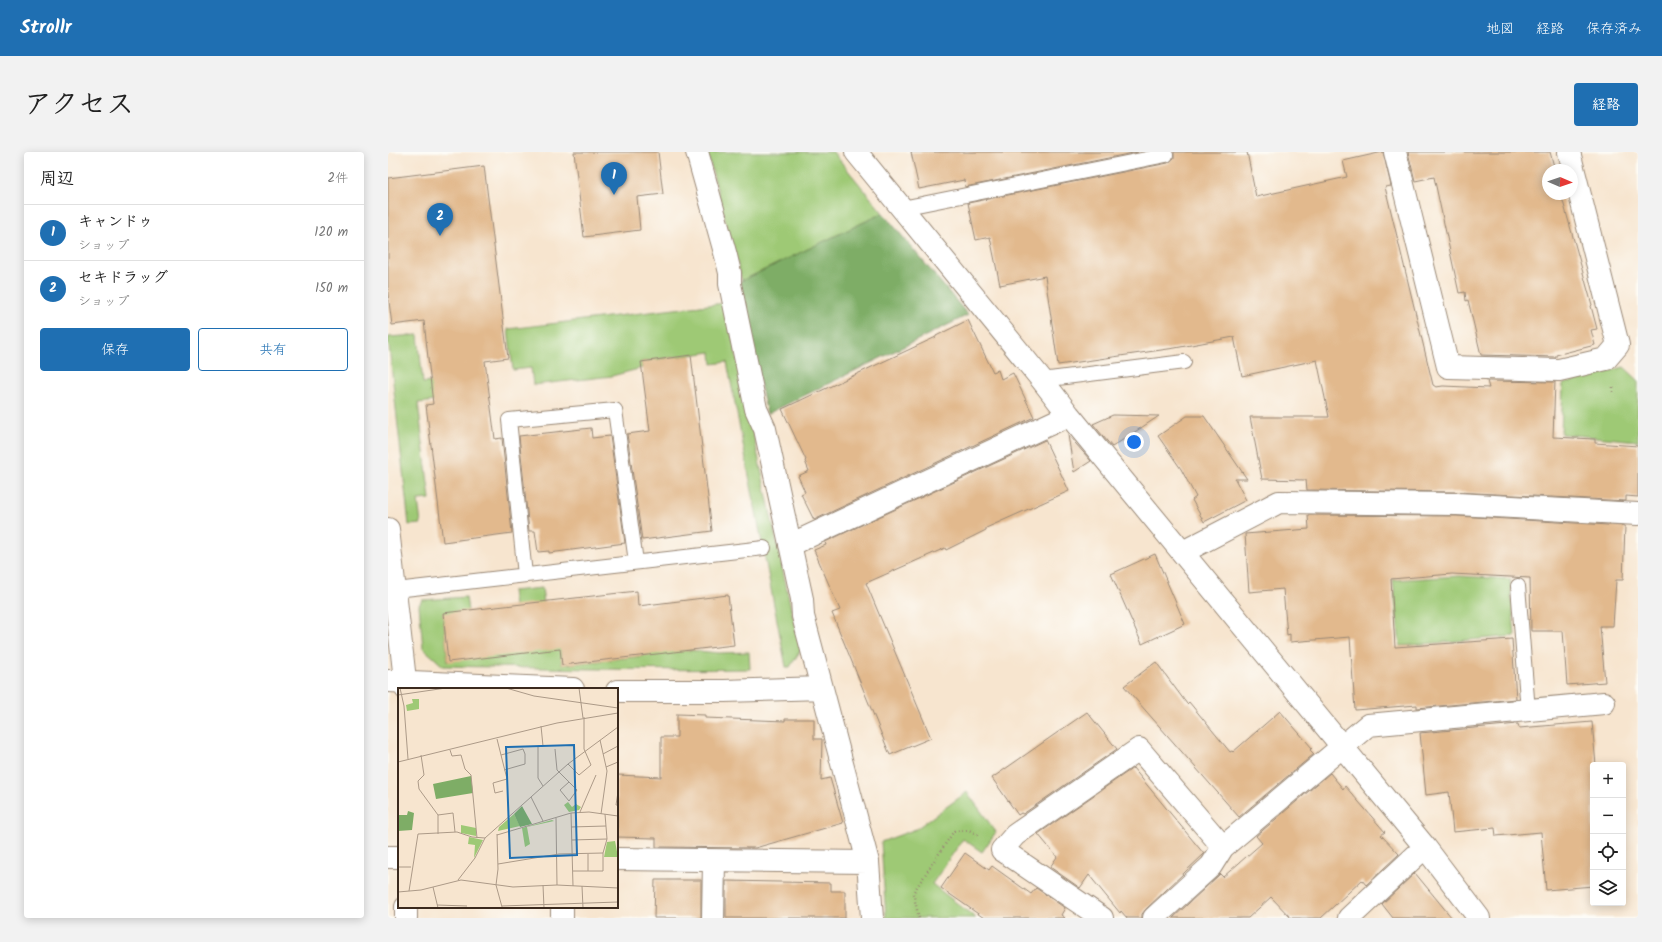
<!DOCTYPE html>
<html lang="ja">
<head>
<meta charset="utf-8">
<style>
	:root { --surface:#fff; --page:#f2f2f2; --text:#222; --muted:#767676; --line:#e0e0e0; --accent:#1f6fb2 }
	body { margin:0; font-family:Kalam,"Klee One",sans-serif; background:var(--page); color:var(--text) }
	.controls { position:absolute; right:12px; bottom:12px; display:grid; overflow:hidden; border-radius:4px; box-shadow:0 2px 10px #0003 }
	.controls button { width:36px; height:36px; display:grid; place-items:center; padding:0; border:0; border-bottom:1px solid var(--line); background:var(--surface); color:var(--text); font:20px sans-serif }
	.compass { position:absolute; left:1154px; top:12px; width:36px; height:36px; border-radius:50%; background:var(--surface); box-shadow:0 2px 10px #0003; rotate:92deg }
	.you { position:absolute; left:746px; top:290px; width:14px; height:14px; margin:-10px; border:3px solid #fff; border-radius:50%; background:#1a73e8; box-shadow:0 0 0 6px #1a73e833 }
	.badge { display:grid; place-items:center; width:26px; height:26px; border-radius:50%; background:var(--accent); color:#fff; font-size:13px; font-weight:700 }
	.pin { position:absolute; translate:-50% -33px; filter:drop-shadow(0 1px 2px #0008) }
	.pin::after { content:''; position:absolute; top:21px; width:14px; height:12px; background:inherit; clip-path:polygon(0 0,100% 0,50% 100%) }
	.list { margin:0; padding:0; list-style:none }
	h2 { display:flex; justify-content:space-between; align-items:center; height:52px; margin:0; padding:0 16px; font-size:17px }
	h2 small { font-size:13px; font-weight:400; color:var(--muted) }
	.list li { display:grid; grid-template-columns:26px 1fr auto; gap:12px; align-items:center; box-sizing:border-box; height:56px; padding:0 16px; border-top:1px solid var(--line) }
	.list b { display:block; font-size:15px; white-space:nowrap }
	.list p { margin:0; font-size:13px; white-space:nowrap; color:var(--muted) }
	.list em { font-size:13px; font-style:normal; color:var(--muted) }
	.actions { display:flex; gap:8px; padding:12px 16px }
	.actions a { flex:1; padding:9px 0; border:1px solid var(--accent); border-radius:4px; text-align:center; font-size:14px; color:var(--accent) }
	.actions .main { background:var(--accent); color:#fff }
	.icon { flex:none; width:22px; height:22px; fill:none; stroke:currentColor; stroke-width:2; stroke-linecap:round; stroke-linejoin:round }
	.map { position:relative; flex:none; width:1250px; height:766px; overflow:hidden; border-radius:4px }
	header { display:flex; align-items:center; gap:24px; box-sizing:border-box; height:56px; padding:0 20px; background:var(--accent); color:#fff }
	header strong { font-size:19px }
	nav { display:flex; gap:22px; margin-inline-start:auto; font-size:14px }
	.intro { display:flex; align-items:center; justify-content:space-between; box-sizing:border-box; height:96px; padding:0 24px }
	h1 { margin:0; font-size:28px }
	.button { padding:10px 18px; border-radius:4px; background:var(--accent); color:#fff; font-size:14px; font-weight:700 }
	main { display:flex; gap:24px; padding:0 24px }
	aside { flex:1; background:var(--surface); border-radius:4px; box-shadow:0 2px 10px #0003 }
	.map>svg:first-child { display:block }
	.green { fill:#9ec975; stroke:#6c7a4a }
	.forest { fill:#7ead66; stroke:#5c6c42 }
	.building { fill:#e2b98d }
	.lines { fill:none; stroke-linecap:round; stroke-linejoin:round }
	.lane-casing { stroke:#998876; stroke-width:16 }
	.street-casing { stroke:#998876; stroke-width:24 }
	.path { stroke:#998876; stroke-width:2.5; stroke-dasharray:1 3; stroke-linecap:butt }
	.lane { stroke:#fff; stroke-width:14 }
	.street { stroke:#fff; stroke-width:22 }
	.inset-road { fill:none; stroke:#ac9a88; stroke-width:1 }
	.view { fill:#1f6fb2; fill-opacity:0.15; stroke:#1f6fb2; stroke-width:2 }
	.inset-edge { fill:none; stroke:#3b2a1e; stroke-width:2 }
</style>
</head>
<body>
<header>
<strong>Strollr</strong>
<nav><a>地図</a><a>経路</a><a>保存済み</a></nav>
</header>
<div class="intro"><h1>アクセス</h1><a class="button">経路</a></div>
<main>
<aside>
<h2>周辺<small>2件</small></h2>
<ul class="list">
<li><span class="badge">1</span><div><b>キャンドゥ</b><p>ショップ</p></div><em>120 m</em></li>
<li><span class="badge">2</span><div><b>セキドラッグ</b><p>ショップ</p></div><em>150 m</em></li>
</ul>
<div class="actions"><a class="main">保存</a><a>共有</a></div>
</aside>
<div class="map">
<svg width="1250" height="766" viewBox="0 0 1250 766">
	<rect width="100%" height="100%" fill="#fdfcf7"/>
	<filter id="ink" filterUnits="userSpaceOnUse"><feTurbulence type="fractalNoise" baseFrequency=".025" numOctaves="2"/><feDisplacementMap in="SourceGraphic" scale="8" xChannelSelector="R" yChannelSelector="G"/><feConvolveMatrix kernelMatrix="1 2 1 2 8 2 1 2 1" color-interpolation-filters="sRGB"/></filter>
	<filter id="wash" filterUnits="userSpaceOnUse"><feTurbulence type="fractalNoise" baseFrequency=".012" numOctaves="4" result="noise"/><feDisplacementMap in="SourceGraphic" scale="16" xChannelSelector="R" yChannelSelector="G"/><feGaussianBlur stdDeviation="0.9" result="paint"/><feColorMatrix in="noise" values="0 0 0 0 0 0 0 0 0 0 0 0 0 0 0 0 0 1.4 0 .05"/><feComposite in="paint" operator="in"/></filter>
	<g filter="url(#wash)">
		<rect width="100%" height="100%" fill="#f7e5cf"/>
		<path class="green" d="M 319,0 L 445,0 L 495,61 L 354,129 Z
			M 337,151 L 404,461 L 414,496 L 402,515 L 398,515 L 339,210 L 324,212 L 323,200 L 253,210 L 254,216 L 224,224 L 145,233 L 143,216 L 125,218 L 120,177 Z
			M 30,183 L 35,231 L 64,228 L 101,243 L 30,251 L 42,347 L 30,348 L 33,372 L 21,373 L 0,185 Z
			M 1236,215 L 1250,228 L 1250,289 L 1173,282 L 1175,232 Z
			M 1071,424 L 1122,427 L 1127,484 L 1012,494 L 1005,428 Z
			M 154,436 L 158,467 L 169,466 L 174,513 L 255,504 L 255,501 L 300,498 L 331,501 L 361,500 L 362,517 C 260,519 157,516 55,514 L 35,496 L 31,453 L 34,448 L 78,445 L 80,459 L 55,462 L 60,510 L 126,454 L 124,439 Z
			M 579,640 L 608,680 L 594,700 L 575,687 L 544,732 L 588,766 L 498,766 L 493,690 L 528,677 Z"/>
		<path class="forest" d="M 495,61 L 580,163 L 379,262 L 349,131 Z"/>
		<g id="blocks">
			<path class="building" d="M 186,0 L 270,0 L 275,42 L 249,45 L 252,78 L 196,85 Z
				M 523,0 L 750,0 L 577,35 L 576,28 L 531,37 Z
				M 786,0 L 859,0 L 868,45 L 959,25 L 955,9 L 995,0 L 1003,34 L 997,35 L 1045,233 L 1048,235 L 1055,234 L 1101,236 L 1099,229 L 1167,230 L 1165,285 L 1207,287 L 1207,291 L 1250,294 L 1250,345 L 1238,344 L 1238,349 L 1069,340 L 919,338 L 918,328 L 874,327 L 862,265 L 941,265 L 929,208 L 854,224 L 846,185 L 787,196 L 670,213 L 657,124 L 612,133 L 602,85 L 588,88 L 580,51 L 780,11 L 786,6 Z
				M 1020,0 L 1162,0 L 1167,18 L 1160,18 L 1160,42 L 1173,42 L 1204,153 L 1203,154 L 1209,177 L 1203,178 L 1207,193 L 1168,203 L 1168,205 L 1093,203 L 1080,148 L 1078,149 L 1077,140 L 1071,141 L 1046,25 L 1027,29 Z
				M 96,14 L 120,206 L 97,209 L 107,287 L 114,286 L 124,381 L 55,390 L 38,253 L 45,252 L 36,169 L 4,173 L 0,142 L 0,26 Z
				M 580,168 L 605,220 L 610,218 L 613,227 L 625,221 L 646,265 L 426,368 L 413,342 L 417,340 L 410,324 L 421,319 L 417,309 L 418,308 L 394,257 L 548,185 L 548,184 Z
				M 303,203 L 324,379 L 254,388 L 239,282 L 262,279 L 253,210 Z
				M 725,263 L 771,264 L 724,295 L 705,272 Z
				M 799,264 L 816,264 L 859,327 L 847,327 L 858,348 L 816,370 L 804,348 L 808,345 L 793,317 L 770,284 Z
				M 203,276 L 204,286 L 222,284 L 237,391 L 161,401 L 161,399 L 150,400 L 147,379 L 141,379 L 131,284 Z
				M 680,283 L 703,309 L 686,320 Z
				M 657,288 L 681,339 L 598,376 L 598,378 L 558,398 L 557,396 L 478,431 L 543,586 L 502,603 L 444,461 L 452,458 L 426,398 L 438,393 L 437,390 Z
				M 920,363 L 1069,364 L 1237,374 L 1235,428 L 1228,428 L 1225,474 L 1212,474 L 1217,530 L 1179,533 L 1175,479 L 1143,479 L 1142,426 L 1064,422 L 1003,427 L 1007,495 L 1124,487 L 1128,547 L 1029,556 L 1029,553 L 967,558 L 962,485 L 902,490 L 902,482 L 899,483 L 895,437 L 861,440 L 857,382 L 921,377 Z
				M 767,402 L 797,472 L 754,492 L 723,422 Z
				M 249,439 L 250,454 L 340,443 L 346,493 L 174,513 L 172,497 L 60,510 L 55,461 Z
				M 768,510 L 799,552 L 801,550 L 842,600 L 844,599 L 845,600 L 892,559 L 924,596 L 922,598 L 926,602 L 851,665 L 736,534 Z
				M 699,560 L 729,597 L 635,662 L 633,661 L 630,663 L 604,626 Z
				M 289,562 L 317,563 L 317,566 L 397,569 L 397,567 L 426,567 L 426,587 L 434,587 L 433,628 L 442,626 L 455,671 L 367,696 L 268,695 L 268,686 L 229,685 L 229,623 L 273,625 L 273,585 L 289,585 Z
				M 1204,570 L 1208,613 L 1205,613 L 1205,734 L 1158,738 L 1153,680 L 1108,684 L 1107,676 L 1065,680 L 1061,640 L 1038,643 L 1032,581 L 1130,572 L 1131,576 Z
				M 745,616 L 816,702 L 758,757 L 754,762 L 754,766 L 739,766 L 733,759 L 732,761 L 701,723 L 692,736 L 662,715 L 669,705 L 650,682 Z
				M 942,621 L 955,637 L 957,634 L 997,680 L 993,683 L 1011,702 L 978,733 L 974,728 L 933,766 L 903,766 L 883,745 L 860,766 L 785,766 L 832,722 L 835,725 L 874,691 L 868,684 Z
				M 577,701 L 601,718 L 604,714 L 643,742 L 648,736 L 677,756 L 673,763 L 677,766 L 596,766 L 553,736 Z
				M 1027,721 L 1064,766 L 1005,766 L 994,752 Z
				M 267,728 L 313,728 L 313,766 L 266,766 Z
				M 338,729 L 443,731 L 443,739 L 457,739 L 457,766 L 338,766 Z"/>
		</g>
	</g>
	<g filter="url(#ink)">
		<use href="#blocks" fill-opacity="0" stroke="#998876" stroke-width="1"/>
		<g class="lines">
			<g class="lane-casing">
				<path id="lane" d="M 514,56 L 778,3
					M 654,228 L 796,210
					M 137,423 L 121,268 L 227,258 L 248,410
					M 1130,434 L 1140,559
					M 8,438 L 376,396"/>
			</g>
			<g class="street-casing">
				<path id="street" d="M 309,0 L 338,104 L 342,121 L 342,132 L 368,257 L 377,277 L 414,447 L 415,464 L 480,710 L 484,766
					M 468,0 L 654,228 L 681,263 L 1037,695 L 1091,766
					M 1007,0 L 1060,215 L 1171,218 L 1218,207 L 1230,193 L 1181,0
					M 0,377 L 18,537
					M 402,393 L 681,263
					M 795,400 L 891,350 L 1069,352 L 1250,362
					M 0,529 L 185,537
					M 229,539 L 336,539 L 434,536
					M 0,705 L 11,705
					M 229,707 L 480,710
					M 18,766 L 18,755
					M 174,766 L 174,755
					M 325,766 L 326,709
					M 714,766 L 614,698 L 627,683 L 751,597 L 835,695
					M 766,766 L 823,714 L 835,695 L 980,573 L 1216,551
					M 961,766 L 1037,695"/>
			</g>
			<path class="path" d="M 1225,235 L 1225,242
				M 531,766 L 525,741 L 566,679 L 581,678 L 590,683"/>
			<use href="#lane" class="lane"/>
			<use href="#street" class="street"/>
		</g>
	</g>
	<g transform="translate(10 536)">
		<rect width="220" height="220" fill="#f7e5cf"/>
		<path d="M 14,11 L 21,11 L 21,21 L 9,23 L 8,17 L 15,15 ZM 170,114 L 174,119 L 178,116 L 183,119 L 181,122 L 171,124 L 166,117 ZM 116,126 L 122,138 L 100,143 L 101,139 ZM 154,132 L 156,133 L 129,139 L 132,156 L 127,159 L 124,140 ZM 63,137 L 78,140 L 78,148 L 63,145 ZM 71,149 L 85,152 L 76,170 L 77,157 L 70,156 ZM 217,153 L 220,169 L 206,169 L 209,154 Z" fill="#9ec975"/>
		<path d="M 73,88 L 75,105 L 38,111 L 35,96 ZM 124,118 L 134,136 L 122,139 L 116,126 ZM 10,123 L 16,125 L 14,142 L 0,143 L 0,127 L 9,127 Z" fill="#7ead66"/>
		<path class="inset-road" d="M 2,0 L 6,18 L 10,71M 108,0 L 136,8 L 220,20M 181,0 L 185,30M 0,7 L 48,0M 143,38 L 145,58 L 140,58 L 140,90 L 145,98M 99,51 L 109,91 L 95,95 L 97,105 L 105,103M 202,52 L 209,83 L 203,126M 157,61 L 159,82 L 179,102 L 171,113 L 162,102 L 171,94M 52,62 L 54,68 L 63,67 L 67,81 L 73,87 L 79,150M 205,66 L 220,58M 23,67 L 26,87 L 20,93 L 21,101 L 40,127M 103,67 L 125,61 L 127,66 L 127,76 L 106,82M 0,74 L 159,35 L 220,25M 170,76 L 181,87 L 193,77 L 186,61 L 186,29M 208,79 L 220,74M 220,104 L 218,117 L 220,117M 133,109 L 145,133M 182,124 L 198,87M 173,125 L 175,198M 158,130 L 159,197M 173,139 L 208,138M 40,146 L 40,127 L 55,125 L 57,144M 99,146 L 100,181 L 98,197 L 104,219M 99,147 L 173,125 L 191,124 L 220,128M 174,152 L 209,151M 190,166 L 190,183M 100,176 L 161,166 L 205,165M 0,179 L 13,179M 175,183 L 205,183 L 205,165 L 209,151 L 207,126M 60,192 L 77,170 L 87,150 L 170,76 L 220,39M 145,197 L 146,220M 184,198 L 185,220M 35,199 L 40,220M 11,203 L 20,146 L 59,144 L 74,149 L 87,150M 0,204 L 23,202 L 63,192 L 115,199 L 159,197 L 220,200M 39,217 L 69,218M 104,218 L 220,214"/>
		<path class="view" d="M 176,57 L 179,167 L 112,170 L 108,59 Z"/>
		<rect width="220" height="220" class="inset-edge"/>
	</g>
</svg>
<div class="controls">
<button>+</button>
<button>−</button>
<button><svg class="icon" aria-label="locate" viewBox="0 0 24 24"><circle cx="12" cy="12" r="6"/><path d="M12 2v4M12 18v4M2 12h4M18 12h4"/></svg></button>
<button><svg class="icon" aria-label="layers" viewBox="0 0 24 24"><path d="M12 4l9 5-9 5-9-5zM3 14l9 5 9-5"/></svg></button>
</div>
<svg class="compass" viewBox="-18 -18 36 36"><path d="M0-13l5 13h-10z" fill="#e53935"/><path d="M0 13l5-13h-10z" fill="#767676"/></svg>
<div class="you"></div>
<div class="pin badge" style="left:226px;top:43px">1</div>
<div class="pin badge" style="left:52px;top:84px">2</div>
</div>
</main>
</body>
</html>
